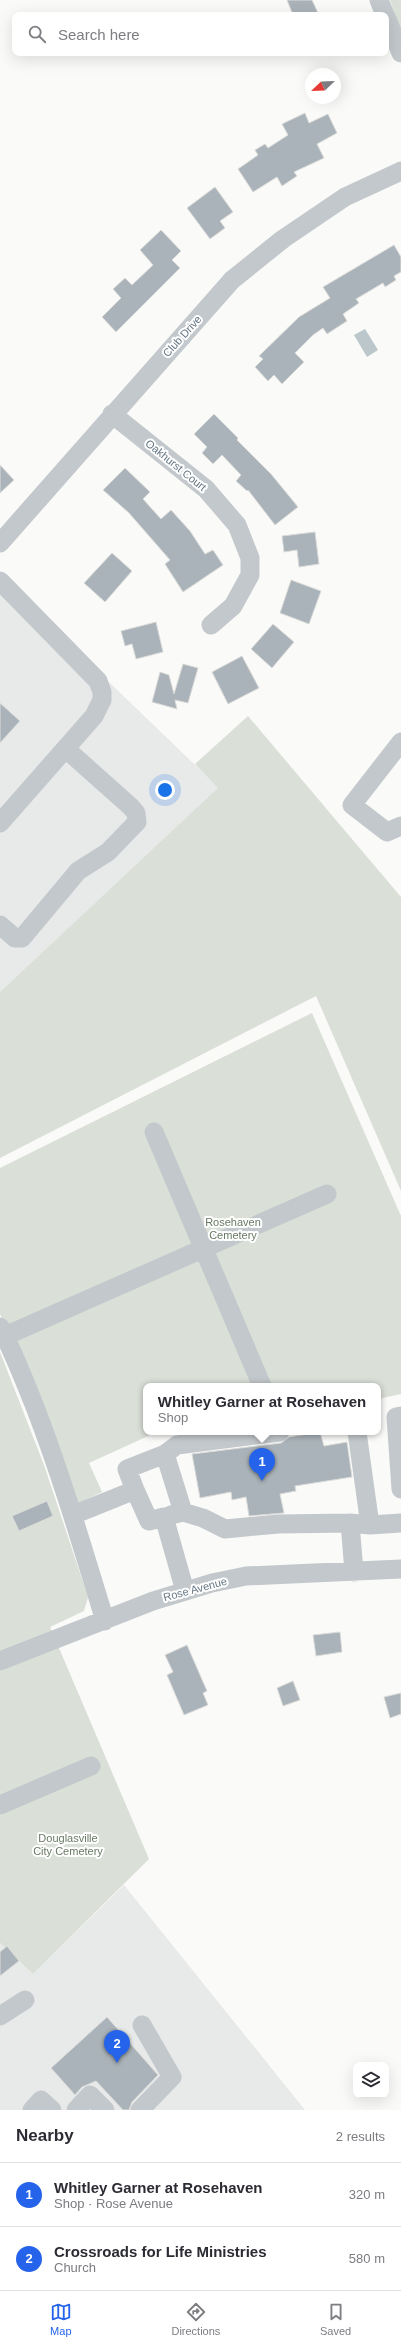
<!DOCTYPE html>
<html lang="en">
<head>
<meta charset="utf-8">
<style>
	:root { --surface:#fff; --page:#f2f2f3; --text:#2b2b33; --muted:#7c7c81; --line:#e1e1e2; --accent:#2563eb }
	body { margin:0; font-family:Arial,sans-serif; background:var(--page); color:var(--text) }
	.controls { position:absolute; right:12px; bottom:12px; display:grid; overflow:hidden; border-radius:8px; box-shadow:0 4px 16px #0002 }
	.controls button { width:36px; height:36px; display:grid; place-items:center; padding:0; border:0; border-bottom:1px solid var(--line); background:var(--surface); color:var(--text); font:20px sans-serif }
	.compass { position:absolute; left:305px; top:68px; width:36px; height:36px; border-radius:50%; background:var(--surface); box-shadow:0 4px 16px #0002; rotate:247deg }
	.you { position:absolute; left:165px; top:790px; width:14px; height:14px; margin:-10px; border:3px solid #fff; border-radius:50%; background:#1a73e8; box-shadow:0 0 0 6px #1a73e833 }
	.badge { display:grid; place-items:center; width:26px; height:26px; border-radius:50%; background:var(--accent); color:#fff; font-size:13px; font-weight:700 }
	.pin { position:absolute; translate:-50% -33px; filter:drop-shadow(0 1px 2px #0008) }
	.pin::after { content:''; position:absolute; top:21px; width:14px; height:12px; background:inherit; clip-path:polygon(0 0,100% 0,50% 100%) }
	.popup { position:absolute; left:143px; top:1383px; width:238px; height:52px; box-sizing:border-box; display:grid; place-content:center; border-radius:8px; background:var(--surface); filter:drop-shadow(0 1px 3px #0005); font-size:13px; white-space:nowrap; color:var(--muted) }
	.popup b { font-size:15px; color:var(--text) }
	.popup::after { content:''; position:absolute; left:50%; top:100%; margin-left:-8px; border:8px solid transparent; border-top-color:var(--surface) }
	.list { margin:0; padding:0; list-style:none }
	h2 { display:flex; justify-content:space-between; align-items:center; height:52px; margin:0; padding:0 16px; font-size:17px }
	h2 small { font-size:13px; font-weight:400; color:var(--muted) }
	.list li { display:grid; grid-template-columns:26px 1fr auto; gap:12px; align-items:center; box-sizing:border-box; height:64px; padding:0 16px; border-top:1px solid var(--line) }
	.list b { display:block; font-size:15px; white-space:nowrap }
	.list p { margin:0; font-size:13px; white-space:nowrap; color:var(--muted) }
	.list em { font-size:13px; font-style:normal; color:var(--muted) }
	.icon { flex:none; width:22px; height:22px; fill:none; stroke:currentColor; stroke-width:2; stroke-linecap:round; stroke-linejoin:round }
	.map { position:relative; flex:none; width:401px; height:2110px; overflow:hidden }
	.search { position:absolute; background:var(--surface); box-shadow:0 4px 16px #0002; left:12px; right:12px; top:12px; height:44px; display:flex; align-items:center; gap:10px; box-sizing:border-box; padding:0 14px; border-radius:8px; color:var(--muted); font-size:15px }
	.sheet { height:180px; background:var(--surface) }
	nav { display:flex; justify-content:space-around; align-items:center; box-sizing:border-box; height:56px; border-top:1px solid var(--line); background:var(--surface); font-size:11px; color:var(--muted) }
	nav a { display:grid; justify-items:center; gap:2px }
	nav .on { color:var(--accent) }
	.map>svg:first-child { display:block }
	.built { fill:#e8e9e9 }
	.green { fill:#dadfd7 }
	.water { fill:#bbc7cb }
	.building { fill:#aab3b9; stroke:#dcdcda }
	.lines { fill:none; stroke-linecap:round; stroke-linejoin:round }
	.minor { stroke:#c3c8cc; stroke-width:19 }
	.labels { text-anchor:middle; stroke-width:4; stroke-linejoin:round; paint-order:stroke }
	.street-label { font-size:11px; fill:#657683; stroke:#fff }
	.park-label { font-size:11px; fill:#687a64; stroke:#fff }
</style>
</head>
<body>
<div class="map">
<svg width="401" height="2110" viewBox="0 0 401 2110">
	<rect width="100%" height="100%" fill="#fafaf8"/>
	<path class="built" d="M 0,577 L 219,788 L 0,992 Z
		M 124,1885 L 305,2110 L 0,2110 L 0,1943 L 33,1974 Z"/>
	<path class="green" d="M 390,0 L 401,0 L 401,32 Z
		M 248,716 L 401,897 L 401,1191 L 316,996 L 0,1158 L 0,992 L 218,788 L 195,764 Z
		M 312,1013 L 401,1216 L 401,1394 L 378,1399 L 378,1386 L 146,1386 L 146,1432 L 157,1432 L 89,1463 L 102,1492 L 76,1505 L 20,1355 L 0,1314 L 0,1168 Z
		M 0,1352 L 44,1465 L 88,1597 L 84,1611 L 50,1627 L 149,1859 L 33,1974 L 0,1943 Z"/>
	<path class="water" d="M 365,329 L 378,350 L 367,357 L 354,335 Z"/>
	<path class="building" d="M 287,0 L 312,0 L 319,15 L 293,15 Z
		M 305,113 L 309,123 L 328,114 L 337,133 L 317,144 L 324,158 L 294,172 L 297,176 L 282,186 L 277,177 L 253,192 L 238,169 L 258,155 L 255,150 L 265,144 L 268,148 L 288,135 L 282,124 Z
		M 215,187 L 233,212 L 220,221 L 225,228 L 210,239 L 187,208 Z
		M 161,230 L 181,251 L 172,260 L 180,268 L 116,332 L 102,317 L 121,298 L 113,289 L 125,278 L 132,285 L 153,265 L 140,250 Z
		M 394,245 L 401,257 L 401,272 L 394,276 L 396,280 L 385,287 L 383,283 L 356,299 L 359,303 L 343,314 L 347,321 L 327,334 L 323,328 L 313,335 L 295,353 L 304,362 L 282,384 L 274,375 L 268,381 L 255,367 L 263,359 L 259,356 L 299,317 L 330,298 L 323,287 Z
		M 214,414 L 238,438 L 237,440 L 271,474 L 298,507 L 275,525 L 248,490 L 247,491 L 236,481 L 241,475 L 222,455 L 213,464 L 202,453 L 207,447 L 194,434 Z
		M 0,465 L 14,480 L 0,493 Z
		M 125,468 L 150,492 L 143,499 L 161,519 L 171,510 L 190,531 L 205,554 L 213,550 L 223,565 L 183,592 L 165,564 L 170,560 L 129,513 L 103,490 Z
		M 315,532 L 319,564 L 299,567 L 297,550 L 284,552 L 282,536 Z
		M 112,553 L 132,571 L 105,602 L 84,583 Z
		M 291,580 L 321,591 L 309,624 L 280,613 Z
		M 156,622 L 163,652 L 136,659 L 132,644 L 125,646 L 121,631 Z
		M 273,624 L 294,642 L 272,668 L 251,649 Z
		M 242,656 L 259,688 L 228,704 L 212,672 Z
		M 183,664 L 198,668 L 188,703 L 175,700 L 177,709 L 152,702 L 160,672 L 169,675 L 174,694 Z
		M 0,703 L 20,721 L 0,743 Z
		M 320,1432 L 324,1446 L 347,1442 L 352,1477 L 295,1486 L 296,1491 L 280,1494 L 284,1513 L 249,1516 L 246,1497 L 232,1500 L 231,1492 L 200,1498 L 192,1454 L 281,1443 L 289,1437 Z
		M 47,1501 L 53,1516 L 19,1531 L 12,1516 Z
		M 340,1632 L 342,1652 L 316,1656 L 313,1635 Z
		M 187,1645 L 207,1691 L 203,1693 L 208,1705 L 184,1715 L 167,1675 L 173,1672 L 165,1655 Z
		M 293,1681 L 300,1700 L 283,1706 L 277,1688 Z
		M 401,1693 L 401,1714 L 390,1718 L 384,1697 Z
		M 7,1946 L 19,1961 L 0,1976 L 0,1952 Z
		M 107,2017 L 158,2075 L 132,2102 L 129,2110 L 123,2110 L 96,2081 L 82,2087 L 75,2095 L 51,2068 Z"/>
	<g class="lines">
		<path class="minor" d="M 379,0 L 385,15
			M 386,17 L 401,53
			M 112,414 L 206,489 L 237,525 L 250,558 L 250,575 L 233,606 L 211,625
			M 0,543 L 232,280 L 283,239 L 345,197 L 401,171
			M 0,581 L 98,681 L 102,692 L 102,700 L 94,716 L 0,823
			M 401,742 L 352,805 L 387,832 L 401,826
			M 0,925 L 15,938 L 22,938 L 78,871 L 108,852 L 137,822 L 136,813 L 131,807 L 66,749
			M 154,1132 L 262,1386
			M 0,1327 C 14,1353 24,1380 35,1407 C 62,1477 83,1549 105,1621
			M 5,1336 L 327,1194
			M 401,1416 L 396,1417 L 401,1489
			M 357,1432 L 370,1525 L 401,1523
			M 165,1454 L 177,1445 L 280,1432
			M 135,1490 L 127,1469 L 165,1454 L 183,1512 L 171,1515
			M 183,1512 L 203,1518 L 225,1529 L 278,1524 L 350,1523 L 370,1525
			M 73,1515 L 135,1490 L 149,1521 L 164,1517 L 185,1591
			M 350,1523 L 354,1572
			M 0,1661 L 153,1601 L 212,1583 L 246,1576 L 401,1569
			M 0,1805 L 91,1766
			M 0,2016 L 25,2000
			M 32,2110 L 41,2100 L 52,2110
			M 76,2110 L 90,2095 L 105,2110
			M 140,2110 L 172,2077 L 142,2025"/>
	</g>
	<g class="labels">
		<g class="street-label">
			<text transform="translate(182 336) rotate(-48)" y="4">Club Drive</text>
			<text transform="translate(176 465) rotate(39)" y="4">Oakhurst Court</text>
			<text transform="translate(195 1589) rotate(-15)" y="4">Rose Avenue</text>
		</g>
		<g class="park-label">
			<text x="233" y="1226">Rosehaven<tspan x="233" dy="13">Cemetery</tspan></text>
			<text x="68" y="1842">Douglasville<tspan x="68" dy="13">City Cemetery</tspan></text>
		</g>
	</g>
</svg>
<div class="controls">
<button><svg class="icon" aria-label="layers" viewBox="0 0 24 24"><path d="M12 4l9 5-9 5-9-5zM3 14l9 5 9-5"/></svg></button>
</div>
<svg class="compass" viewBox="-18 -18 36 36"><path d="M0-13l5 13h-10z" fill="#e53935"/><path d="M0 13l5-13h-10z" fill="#7c7c81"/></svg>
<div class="you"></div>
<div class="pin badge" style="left:262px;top:1481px">1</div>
<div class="popup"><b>Whitley Garner at Rosehaven</b>Shop</div>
<div class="pin badge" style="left:117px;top:2063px">2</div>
<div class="search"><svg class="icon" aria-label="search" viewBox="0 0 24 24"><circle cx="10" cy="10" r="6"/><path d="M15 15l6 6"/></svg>Search here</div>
</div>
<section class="sheet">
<h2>Nearby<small>2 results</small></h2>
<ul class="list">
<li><span class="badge">1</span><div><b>Whitley Garner at Rosehaven</b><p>Shop · Rose Avenue</p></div><em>320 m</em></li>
<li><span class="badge">2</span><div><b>Crossroads for Life Ministries</b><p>Church</p></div><em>580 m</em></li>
</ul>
</section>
<nav>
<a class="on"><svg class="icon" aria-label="map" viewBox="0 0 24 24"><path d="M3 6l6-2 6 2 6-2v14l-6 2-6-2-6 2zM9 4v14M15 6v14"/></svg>Map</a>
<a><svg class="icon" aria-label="directions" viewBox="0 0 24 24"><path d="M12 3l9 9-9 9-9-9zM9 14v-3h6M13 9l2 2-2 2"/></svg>Directions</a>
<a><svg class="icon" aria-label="saved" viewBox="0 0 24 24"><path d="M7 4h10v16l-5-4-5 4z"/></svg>Saved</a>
</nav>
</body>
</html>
